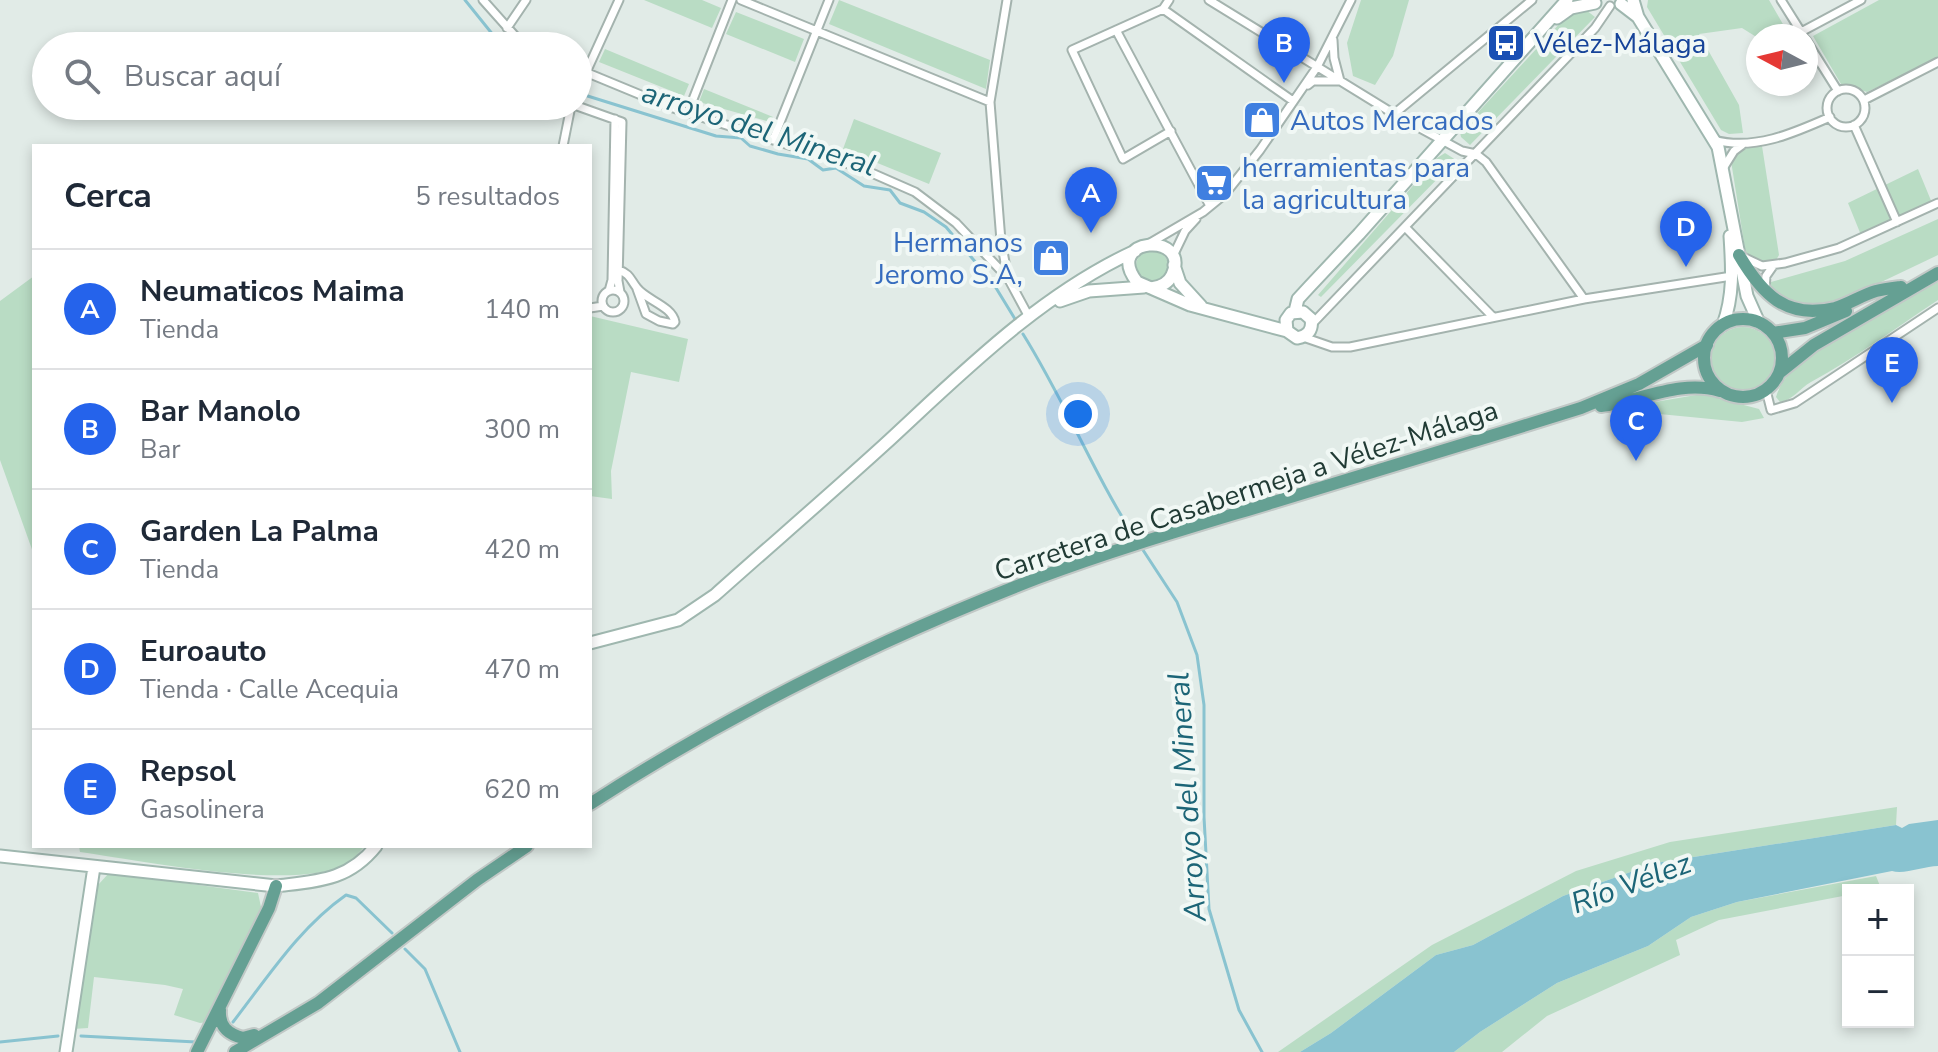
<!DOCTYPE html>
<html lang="es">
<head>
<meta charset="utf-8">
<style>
	:root { --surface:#fff; --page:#f6f6f7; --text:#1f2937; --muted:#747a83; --line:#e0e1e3; --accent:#2563eb }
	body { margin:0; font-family:"Nunito Sans",sans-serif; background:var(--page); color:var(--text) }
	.controls { position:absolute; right:24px; bottom:24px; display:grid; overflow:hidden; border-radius:0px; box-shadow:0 4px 12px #0003 }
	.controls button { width:72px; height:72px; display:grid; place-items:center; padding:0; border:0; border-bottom:2px solid var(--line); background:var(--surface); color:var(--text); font:40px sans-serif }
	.compass { position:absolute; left:1746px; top:24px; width:72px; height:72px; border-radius:50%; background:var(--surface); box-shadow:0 4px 12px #0003; rotate:277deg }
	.you { position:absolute; left:1078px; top:414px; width:28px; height:28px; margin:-20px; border:6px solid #fff; border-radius:50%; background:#1a73e8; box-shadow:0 0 0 12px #1a73e833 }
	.badge { display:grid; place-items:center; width:52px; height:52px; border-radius:50%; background:var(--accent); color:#fff; font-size:26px; font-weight:700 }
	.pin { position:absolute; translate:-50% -66px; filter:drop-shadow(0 2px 4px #0008) }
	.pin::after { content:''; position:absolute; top:42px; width:28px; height:24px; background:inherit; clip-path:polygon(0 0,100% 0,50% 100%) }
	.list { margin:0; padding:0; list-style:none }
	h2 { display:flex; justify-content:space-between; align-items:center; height:104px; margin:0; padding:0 32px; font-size:34px }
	h2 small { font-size:26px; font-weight:400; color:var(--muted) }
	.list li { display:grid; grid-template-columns:52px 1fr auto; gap:24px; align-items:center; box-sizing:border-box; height:120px; padding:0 32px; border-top:2px solid var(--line) }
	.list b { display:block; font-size:30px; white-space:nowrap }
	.list p { margin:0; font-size:26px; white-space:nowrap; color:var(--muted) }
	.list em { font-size:26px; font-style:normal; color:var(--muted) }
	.icon { flex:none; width:44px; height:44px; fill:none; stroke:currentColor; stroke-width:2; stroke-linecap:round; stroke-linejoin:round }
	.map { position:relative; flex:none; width:1938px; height:1052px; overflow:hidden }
	.search { position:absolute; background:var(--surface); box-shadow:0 4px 12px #0003; left:32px; top:32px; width:560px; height:88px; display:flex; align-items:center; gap:20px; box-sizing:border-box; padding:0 28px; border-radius:44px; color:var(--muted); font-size:30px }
	.panel { position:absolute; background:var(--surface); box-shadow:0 4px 12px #0003; left:32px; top:144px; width:560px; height:704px; border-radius:0px }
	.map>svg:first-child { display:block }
	.green { fill:#b9dcc4 }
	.water { fill:#89c3d0 }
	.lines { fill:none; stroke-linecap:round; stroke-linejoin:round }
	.stream { stroke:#89c3d0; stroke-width:3 }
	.street-casing { stroke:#a4b3ae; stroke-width:11 }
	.secondary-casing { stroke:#9fb7af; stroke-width:15 }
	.primary-casing { stroke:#c1c8c6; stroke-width:16 }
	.street { stroke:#fff; stroke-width:7 }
	.secondary { stroke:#fff; stroke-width:11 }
	.primary { stroke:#65a093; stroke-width:12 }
	.labels { text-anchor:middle; stroke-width:8; stroke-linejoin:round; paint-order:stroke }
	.transit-label { font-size:28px; fill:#164399; stroke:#f1f8f5; text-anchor:start }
	.shop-label { font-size:28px; fill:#366cbe; stroke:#f1f8f5; text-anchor:start }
	.street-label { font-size:28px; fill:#213b35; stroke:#f1f8f5 }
	.water-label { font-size:30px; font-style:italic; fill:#1c6577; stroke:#f1f8f5 }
</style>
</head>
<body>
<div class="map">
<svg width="1938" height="1052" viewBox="0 0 1938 1052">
	<rect width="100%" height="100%" fill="#e1ebe7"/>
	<path class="green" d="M 644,0 L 702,0 L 721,8 L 712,28 Z
		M 839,0 L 990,60 L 986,89 L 829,24 Z
		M 1361,0 L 1409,0 L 1393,56 L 1375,85 L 1353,76 L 1347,43 Z
		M 1648,0 L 1769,0 L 1784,26 L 1758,38 L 1742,28 L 1699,34 L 1739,105 L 1743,133 L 1729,134 L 1721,130 L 1647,7 Z
		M 1879,0 L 1938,0 L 1938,58 L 1867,92 L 1841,84 L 1813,36 Z
		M 1586,10 L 1595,17 L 1470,145 L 1461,137 L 1460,132 L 1561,22 L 1570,15 Z
		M 736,12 L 804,39 L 795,62 L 726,34 Z
		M 605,49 L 689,84 L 684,96 L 599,62 Z
		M 704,89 L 773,117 L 770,122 L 699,102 Z
		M 854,119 L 941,153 L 929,184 L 843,149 Z
		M 1762,146 L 1779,255 L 1775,262 L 1762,263 L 1746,255 L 1731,161 L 1740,149 Z
		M 1445,153 L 1456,160 L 1321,297 L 1318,295 L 1437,158 Z
		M 1918,169 L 1932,203 L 1861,235 L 1848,203 Z
		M 1938,219 L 1938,255 L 1833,305 L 1791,304 L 1770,292 L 1771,282 L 1845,261 Z
		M1136 266a16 16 0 1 1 32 0a16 16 0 1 1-32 0Z
		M 34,276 L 34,555 L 0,460 L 0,301 Z
		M 1938,282 L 1938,300 C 1896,328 1855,358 1811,382 C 1800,388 1792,401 1780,402 L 1776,397 C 1790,348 1894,306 1938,282 Z
		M 590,316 L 688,339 L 679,382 L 631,372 L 611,471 L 612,499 L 590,496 Z
		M1711 359a32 32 0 1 1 64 0a32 32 0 1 1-64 0Z
		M 1702,394 L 1759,409 L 1764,418 L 1742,422 L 1649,413 L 1649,403 Z
		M 1897,807 L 1896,825 L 1656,863 L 1563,896 L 1473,945 L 1436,955 L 1331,1033 L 1300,1052 L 1278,1052 L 1432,945 L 1576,871 L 1670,842 Z
		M 79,846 L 365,846 C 360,851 354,859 348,863 C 300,893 138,860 80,852 Z
		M 109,873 L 258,893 L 261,907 L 208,1022 L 200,1023 L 174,1015 L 183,989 L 165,985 L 94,977 L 88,1028 L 73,1029 L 98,885 Z
		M 1876,876 L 1880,886 L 1865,890 L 1848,890 L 1848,895 L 1719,920 L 1676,940 L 1680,955 L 1547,1016 L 1502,1052 L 1454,1052 L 1480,1032 L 1557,983 L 1648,946 L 1691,917 L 1737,902 Z"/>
	<path class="water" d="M 1938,820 L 1938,866 C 1924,866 1904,875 1892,871 L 1737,902 L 1691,917 L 1648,946 L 1557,983 L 1480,1032 L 1454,1052 L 1300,1052 L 1331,1033 L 1436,955 L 1473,945 L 1563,896 L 1656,863 L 1896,825 L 1902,828 L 1909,824 Z"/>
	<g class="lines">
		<path class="stream" d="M 465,0 L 502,46
			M 578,93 L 716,136 L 741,138 L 750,146 L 778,154 L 808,159 L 823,170 L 836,168 L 864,186 L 890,190 L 900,203 L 924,212 L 946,227 L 993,283 L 1015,319
			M 1023,334 C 1065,401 1094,475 1137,541
			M 1141,547 L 1177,602 L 1197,655 L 1204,705 L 1204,817 L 1209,909 L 1239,1010 L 1262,1052
			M 405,949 L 425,969 L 460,1052
			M 233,1022 C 268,977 299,928 346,895 L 356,898 L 392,933
			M 81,1036 L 196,1042
			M 0,1042 L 58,1036"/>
		<g class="street-casing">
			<path id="street" d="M 483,0 L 516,37 L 533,46
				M 741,0 L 990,102
				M 1007,0 L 990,102 L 1001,241 L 1008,278 L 1029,317
				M 1169,0 L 1163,9 L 1293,101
				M 1209,0 L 1394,114 L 1462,151 L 1476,154 L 1486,162 L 1584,299
				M 1781,0 L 1803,35
				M 1163,9 L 1072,50 L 1123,159 L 1171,131
				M 507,28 L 526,0
				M 1116,30 L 1210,206
				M 1801,32 L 1861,0
				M 1333,40 L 1334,58 L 1340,81
				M 1806,40 L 1838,91
				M 578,69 L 670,107 L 858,167 L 915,192 L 956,223 L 1008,278
				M 1308,85 L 1313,81 L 1338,81
				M1827 108a19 19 0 1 1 38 0a19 19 0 1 1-38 0Z
				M 578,90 L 619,0
				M 1864,100 L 1938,62
				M 577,106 L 622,122 L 618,281 L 620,292
				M 688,112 L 732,0
				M 1394,114 L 1532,0
				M 1854,125 L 1897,222
				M 773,140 L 829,0
				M 1714,140 C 1754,151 1794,133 1830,117
				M 563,146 L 571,106
				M 1724,167 L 1734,151 L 1742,145
				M 1405,227 L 1493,317
				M 1150,243 L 1203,212 L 1225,194 L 1260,150 L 1317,67 L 1351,0
				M 1173,256 L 1185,231 L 1196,219
				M 1743,257 L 1762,266 L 1785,263 L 1839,248 L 1938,203
				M 619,270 C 630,274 630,279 637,288 C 646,300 672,306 675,322 L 673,324 L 659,321 L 646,314 L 637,289
				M602 301a11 11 0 1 1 22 0a11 11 0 1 1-22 0Z
				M 1765,290 L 1766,276 L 1773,266
				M 609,291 L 612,280 L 615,119
				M 590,308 L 603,306
				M 1312,324 L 1595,28 L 1610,6
				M 1303,337 L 1332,347 L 1350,347 L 1584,299 L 1732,276
				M 1766,390 L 1771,410 L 1795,403 L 1938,308"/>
		</g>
		<g class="secondary-casing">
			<path id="secondary" d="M 1621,4 L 1638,17 L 1633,0
				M 1638,17 L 1718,147 L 1747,296 L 1759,323
				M 1557,18 L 1571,8 L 1595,3
				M 1174,265 L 1180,283 L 1201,306
				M 1151,288 C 1160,287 1168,284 1172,275 C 1192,231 1102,237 1137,282 L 1190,305 L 1287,331 L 1297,338 C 1308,336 1313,330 1311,319 L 1303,312 L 1291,313 L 1286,320 L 1287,331
				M 1060,301 L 1089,291 L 1144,287
				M 1295,311 L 1298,299 L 1310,286 L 1359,234 L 1567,0
				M 1723,325 C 1734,295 1732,267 1730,236
				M 590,643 L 678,620 L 715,595 C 771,545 828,496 884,445 C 961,374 1039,295 1135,251
				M 0,856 L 276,886 C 317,881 348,881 376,846
				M 66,1052 L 94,867"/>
		</g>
		<g class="primary-casing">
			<path id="primary" d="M 1739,255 C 1762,294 1786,320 1835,308 C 1849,304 1862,295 1876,291 C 1884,289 1893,288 1901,287
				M1704 358a39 39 0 1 1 78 0a39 39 0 1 1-78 0Z
				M 1773,333 L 1805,328 L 1846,311
				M 1779,373 L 1814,345 L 1938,273
				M 1601,406 C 1640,401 1681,379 1720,391
				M 590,804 C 730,713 882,638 1038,578 C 1115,549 1195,526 1274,502 C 1377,471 1479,440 1581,408 L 1639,384 L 1707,345
				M 220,1010 C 219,1026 227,1034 243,1038 L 254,1035
				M 197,1052 L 269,908 L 276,886
				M 235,1052 L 318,1003 L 477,880 L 527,846"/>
		</g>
		<use href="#street" class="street"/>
		<use href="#secondary" class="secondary"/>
		<use href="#primary" class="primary"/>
	</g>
	<defs>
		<g id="bus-square" transform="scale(2)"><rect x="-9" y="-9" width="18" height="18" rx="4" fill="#1a4fb4" stroke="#f1f8f5"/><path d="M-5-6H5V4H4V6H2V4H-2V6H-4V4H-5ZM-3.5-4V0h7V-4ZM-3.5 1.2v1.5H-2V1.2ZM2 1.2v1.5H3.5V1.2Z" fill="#fff"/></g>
		<g id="shop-square" transform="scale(2)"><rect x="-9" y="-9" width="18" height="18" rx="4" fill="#3f7fe0" stroke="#f1f8f5"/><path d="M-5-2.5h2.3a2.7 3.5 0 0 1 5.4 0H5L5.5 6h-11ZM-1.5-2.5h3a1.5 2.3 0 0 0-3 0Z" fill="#fff"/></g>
		<g id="supermarket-square" transform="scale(2)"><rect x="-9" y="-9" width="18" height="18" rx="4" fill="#3f7fe0" stroke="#f1f8f5"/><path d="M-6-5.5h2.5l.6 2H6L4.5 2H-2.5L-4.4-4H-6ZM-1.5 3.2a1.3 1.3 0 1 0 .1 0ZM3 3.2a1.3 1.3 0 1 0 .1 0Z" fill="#fff"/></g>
	</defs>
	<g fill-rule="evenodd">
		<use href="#bus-square" x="1506" y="43"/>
		<use href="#shop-square" x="1262" y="120"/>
		<use href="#supermarket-square" x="1214" y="183"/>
		<use href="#shop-square" x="1051" y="258"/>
	</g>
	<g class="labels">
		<g class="transit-label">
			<text x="1534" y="53">Vélez-Málaga</text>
		</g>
		<g class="shop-label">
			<text x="1290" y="130">Autos Mercados</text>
			<text x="1242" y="177">herramientas para<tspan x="1242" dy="32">la agricultura</tspan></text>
			<text x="1023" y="252" text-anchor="end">Hermanos<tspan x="1023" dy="32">Jeromo S.A,</tspan></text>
		</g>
		<g class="street-label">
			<text transform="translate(1246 490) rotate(-18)" y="10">Carretera de Casabermeja a Vélez-Málaga</text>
		</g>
		<g class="water-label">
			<text transform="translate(759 129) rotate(18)" y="10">arroyo del Mineral</text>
			<text transform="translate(1187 797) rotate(-94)" y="10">Arroyo del Mineral</text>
			<text transform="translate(1631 883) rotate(-20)" y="10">Río Vélez</text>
		</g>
	</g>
</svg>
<div class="controls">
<button>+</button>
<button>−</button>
</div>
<svg class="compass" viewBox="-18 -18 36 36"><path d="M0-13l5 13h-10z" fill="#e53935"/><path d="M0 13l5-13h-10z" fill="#747a83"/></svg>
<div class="you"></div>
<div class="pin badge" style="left:1091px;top:233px">A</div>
<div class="pin badge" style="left:1284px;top:83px">B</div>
<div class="pin badge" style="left:1636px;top:461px">C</div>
<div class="pin badge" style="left:1686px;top:267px">D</div>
<div class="pin badge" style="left:1892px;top:403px">E</div>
<div class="search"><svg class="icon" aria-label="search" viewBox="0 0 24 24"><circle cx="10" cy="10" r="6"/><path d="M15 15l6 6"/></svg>Buscar aquí</div>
<section class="panel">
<h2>Cerca<small>5 resultados</small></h2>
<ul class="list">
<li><span class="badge">A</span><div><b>Neumaticos Maima</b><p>Tienda</p></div><em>140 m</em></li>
<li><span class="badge">B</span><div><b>Bar Manolo</b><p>Bar</p></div><em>300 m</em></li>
<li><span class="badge">C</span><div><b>Garden La Palma</b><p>Tienda</p></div><em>420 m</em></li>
<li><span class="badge">D</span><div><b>Euroauto</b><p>Tienda · Calle Acequia</p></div><em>470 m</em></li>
<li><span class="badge">E</span><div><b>Repsol</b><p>Gasolinera</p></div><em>620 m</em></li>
</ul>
</section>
</div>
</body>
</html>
